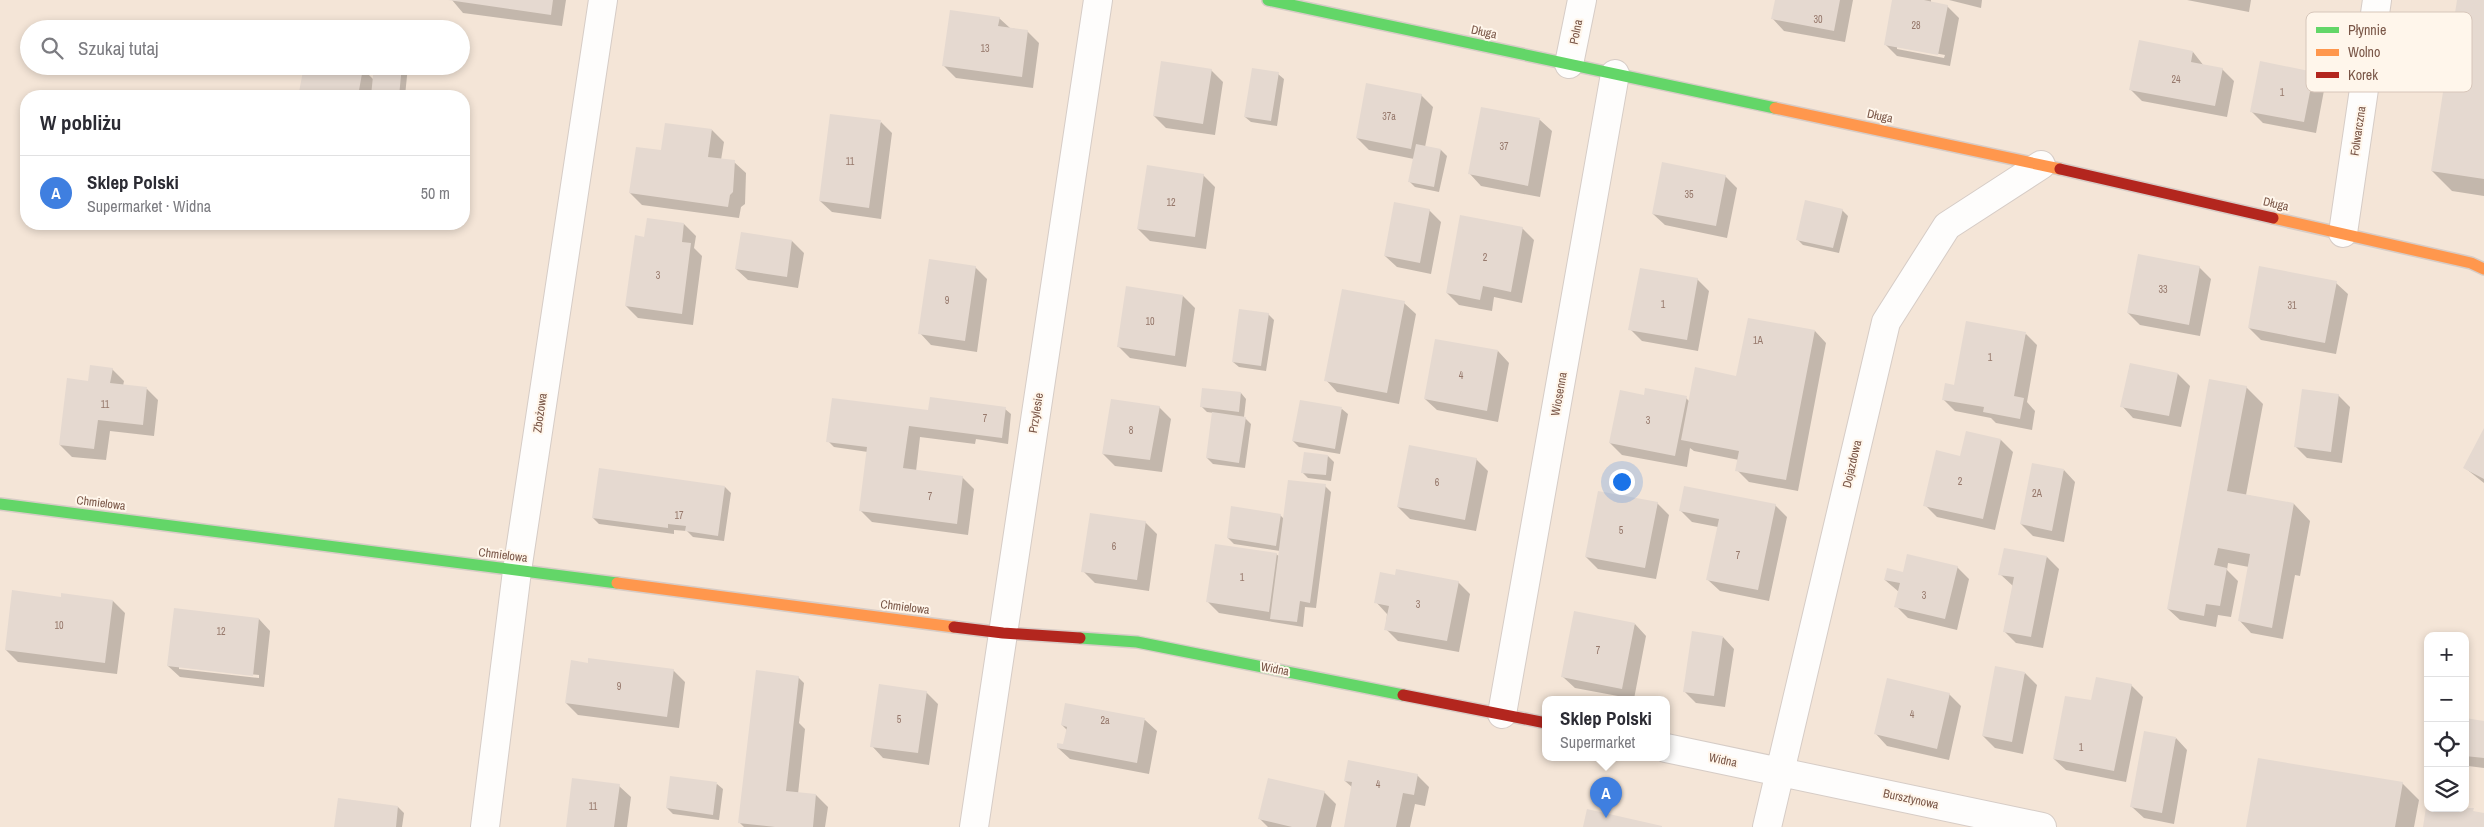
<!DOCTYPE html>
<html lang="pl">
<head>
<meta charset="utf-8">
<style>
	:root { --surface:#fff; --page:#f2f2f3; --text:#2b2b33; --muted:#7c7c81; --line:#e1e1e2; --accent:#a58c7f }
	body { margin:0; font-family:"Archivo Narrow",sans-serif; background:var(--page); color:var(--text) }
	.controls { position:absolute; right:15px; bottom:15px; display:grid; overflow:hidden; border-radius:10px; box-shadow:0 2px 8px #0003 }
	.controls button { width:45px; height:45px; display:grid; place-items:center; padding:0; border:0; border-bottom:1px solid var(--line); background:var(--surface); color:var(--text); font:25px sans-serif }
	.you { position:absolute; left:1621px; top:481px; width:18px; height:18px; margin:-12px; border:4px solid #fff; border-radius:50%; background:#1a73e8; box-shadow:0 0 0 8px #1a73e833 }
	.badge { display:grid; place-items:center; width:32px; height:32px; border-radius:50%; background:var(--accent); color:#fff; font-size:16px; font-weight:700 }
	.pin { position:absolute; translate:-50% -41px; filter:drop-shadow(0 1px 2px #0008) }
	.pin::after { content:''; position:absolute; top:26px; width:18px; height:15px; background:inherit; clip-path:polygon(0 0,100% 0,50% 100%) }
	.popup { position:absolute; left:1542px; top:696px; width:128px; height:65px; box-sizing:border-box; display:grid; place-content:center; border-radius:10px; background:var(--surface); filter:drop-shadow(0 1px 4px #0005); font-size:16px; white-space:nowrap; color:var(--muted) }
	.popup b { font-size:19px; color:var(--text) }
	.popup::after { content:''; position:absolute; left:50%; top:100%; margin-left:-10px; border:10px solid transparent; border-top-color:var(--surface) }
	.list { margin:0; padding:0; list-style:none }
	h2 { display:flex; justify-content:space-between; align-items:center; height:65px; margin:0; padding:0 20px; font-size:21px }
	h2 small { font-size:16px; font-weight:400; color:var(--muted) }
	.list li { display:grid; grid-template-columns:32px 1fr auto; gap:15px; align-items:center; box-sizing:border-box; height:75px; padding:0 20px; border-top:1px solid var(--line) }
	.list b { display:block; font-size:19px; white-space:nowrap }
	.list p { margin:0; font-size:16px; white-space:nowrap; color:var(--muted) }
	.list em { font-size:16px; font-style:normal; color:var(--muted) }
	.icon { flex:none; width:28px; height:28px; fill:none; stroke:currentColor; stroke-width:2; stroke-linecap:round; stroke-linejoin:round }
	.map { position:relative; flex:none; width:2484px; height:827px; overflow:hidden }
	.search { position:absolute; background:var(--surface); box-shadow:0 2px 8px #0003; left:20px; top:20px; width:450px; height:55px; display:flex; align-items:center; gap:12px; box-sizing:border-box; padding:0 18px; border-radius:28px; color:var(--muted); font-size:19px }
	.panel { position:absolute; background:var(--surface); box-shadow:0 2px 8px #0003; left:20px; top:90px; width:450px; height:140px; border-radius:20px }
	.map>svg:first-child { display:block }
	.residential { fill:#f4e5d7; fill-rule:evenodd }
	.shadow { fill:#0003; fill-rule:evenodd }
	.building { fill:#e5d9d0 }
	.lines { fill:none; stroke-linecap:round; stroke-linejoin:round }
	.street-casing { stroke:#d6ccc6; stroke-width:30 }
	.fast-casing { stroke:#d7ccc6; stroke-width:14 }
	.slow-casing { stroke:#d7ccc6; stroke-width:14 }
	.jam-casing { stroke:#d7ccc6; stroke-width:14 }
	.street { stroke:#fefdfc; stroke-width:28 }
	.fast { stroke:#63d668; stroke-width:11 }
	.slow { stroke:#ff974d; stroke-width:11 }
	.jam { stroke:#b3261e; stroke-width:11 }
	.labels { text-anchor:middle; stroke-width:4; stroke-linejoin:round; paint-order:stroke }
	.number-label { font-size:10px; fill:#96786b }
	.street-label { font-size:12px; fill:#795546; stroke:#fff6eb }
	.key { fill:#fff6eb; stroke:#d7c6ba; stroke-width:1 }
	.key-label { font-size:14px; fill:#795546 }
</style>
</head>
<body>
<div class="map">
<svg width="2484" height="827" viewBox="0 0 2484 827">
	<rect width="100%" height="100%" fill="#f8f1e9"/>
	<path class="residential" d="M 0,0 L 2484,0 L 2484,827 L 0,827 ZM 29,29 L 461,29 L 461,66 L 29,66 ZM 26,96 L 464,96 L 464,224 L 26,224 ZM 2428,636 L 2465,636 L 2465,808 L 2428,808 ZM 1546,699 L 1666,699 L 1666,757 L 1546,757 Z"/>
	<path class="shadow" d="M 452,0 L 566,0 L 562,26 L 463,13 Z
		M 1776,0 L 1853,0 L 1845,42 L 1784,31 L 1773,19 Z
		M 1894,0 L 1931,0 L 1931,3 L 1947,6 L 1959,18 L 1950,66 L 1897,56 L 1885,44 ZM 1897,46 L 1945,55 L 1944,58 L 1897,49 Z
		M 1949,0 L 1982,0 L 1981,8 Z
		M 2187,0 L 2251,0 L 2249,12 Z
		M 2458,0 L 2484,0 L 2484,196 L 2452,191 L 2432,171 Z
		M 999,18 L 1010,28 L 1027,31 L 1039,43 L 1033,88 L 956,78 L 944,66 Z
		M 2193,52 L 2204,66 L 2222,69 L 2234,81 L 2227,117 L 2142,101 L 2130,89 Z
		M 305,66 L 349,66 L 363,69 L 374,80 L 375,66 L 408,66 L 405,96 L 305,96 L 300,92 Z
		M 1211,70 L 1223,82 L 1215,135 L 1166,128 L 1154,116 Z
		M 2313,73 L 2325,85 L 2316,133 L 2263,123 L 2251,111 Z
		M 1278,74 L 1284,79 L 1277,126 L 1251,122 L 1245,117 Z
		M 1421,95 L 1433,107 L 1425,147 L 1441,150 L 1447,156 L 1439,192 L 1415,187 L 1409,181 L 1414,159 L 1369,150 L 1357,138 Z
		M 1482,109 L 1540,120 L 1552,131 L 1540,197 L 1481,186 L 1470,174 Z
		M 881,122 L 892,133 L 881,219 L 832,212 L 820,201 Z
		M 712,130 L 724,142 L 721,160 L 734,162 L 746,173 L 745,204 L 741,207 L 739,218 L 642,205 L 630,193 L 662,151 Z
		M 1203,175 L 1215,187 L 1206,249 L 1150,241 L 1138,229 Z
		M 1725,176 L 1737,188 L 1727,238 L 1665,225 L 1653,214 Z
		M 1429,210 L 1441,222 L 1431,274 L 1397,267 L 1385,256 Z
		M 1842,210 L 1848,216 L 1839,253 L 1803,245 L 1797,239 Z
		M 684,224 L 696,236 L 694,248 L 702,256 L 693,325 L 638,318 L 626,306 L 646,238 Z
		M 1522,228 L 1534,240 L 1522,303 L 1494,297 L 1492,311 L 1459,305 L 1447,293 Z
		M 792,241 L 804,253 L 798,288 L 748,280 L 736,269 Z
		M 975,267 L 987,279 L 977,352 L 931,345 L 920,333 Z
		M 2199,267 L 2211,279 L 2200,336 L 2140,325 L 2128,313 Z
		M 1697,279 L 1709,291 L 1698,351 L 1642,341 L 1630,329 Z
		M 2336,283 L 2348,294 L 2336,354 L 2261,340 L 2249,328 Z
		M 1183,296 L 1195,308 L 1186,367 L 1130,358 L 1118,346 Z
		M 1404,303 L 1416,314 L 1399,404 L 1337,392 L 1326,380 Z
		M 1268,314 L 1274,320 L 1266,371 L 1239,367 L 1233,362 Z
		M 1815,331 L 1826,343 L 1798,491 L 1749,482 L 1737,470 L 1739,460 L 1694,451 L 1690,448 L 1687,467 L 1622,455 L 1610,443 L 1645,396 L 1686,398 L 1689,401 L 1737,377 Z
		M 2026,334 L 2037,345 L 2027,402 L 2035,411 L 2032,430 L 1996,423 L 1991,418 L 1955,411 L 1943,399 L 1955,386 Z
		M 1498,351 L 1509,363 L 1498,422 L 1437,410 L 1425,399 Z
		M 2130,365 L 2178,374 L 2190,386 L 2181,427 L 2133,418 L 2122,406 Z
		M 112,369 L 124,381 L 123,386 L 147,389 L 158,400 L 154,436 L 110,431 L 106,460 L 72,457 L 60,445 L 89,382 Z
		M 2246,387 L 2263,404 L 2246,495 L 2294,504 L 2310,521 L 2300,576 L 2295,575 L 2283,639 L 2251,633 L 2240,621 L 2249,567 L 2228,563 L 2227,570 L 2238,581 L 2231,617 L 2218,615 L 2216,627 L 2180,620 L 2168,609 Z
		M 1241,393 L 1246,399 L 1244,417 L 1251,424 L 1245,468 L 1213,464 L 1207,458 L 1214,413 L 1207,412 L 1201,406 Z
		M 2338,395 L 2350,407 L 2342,463 L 2307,458 L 2295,446 Z
		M 1159,407 L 1171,419 L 1162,472 L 1115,466 L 1103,454 Z
		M 1005,409 L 1011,414 L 1008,444 L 976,439 L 975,444 L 920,437 L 916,471 L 962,477 L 974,489 L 968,535 L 872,522 L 860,510 L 868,452 L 834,447 L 828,441 L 929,412 Z
		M 1342,409 L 1348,414 L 1340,454 L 1299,447 L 1293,441 Z
		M 2484,430 L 2484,483 L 2465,468 Z
		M 1967,432 L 2001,440 L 2013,452 L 1995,530 L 1937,517 L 1925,505 L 1961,457 Z
		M 1328,456 L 1334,462 L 1331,481 L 1308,478 L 1302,472 Z
		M 1476,459 L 1488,471 L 1476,531 L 1410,519 L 1398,507 Z
		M 2064,470 L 2075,482 L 2064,542 L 2033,536 L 2021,524 Z
		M 1325,486 L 1331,492 L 1316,608 L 1305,607 L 1303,627 L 1219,613 L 1208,602 L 1276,554 L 1280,557 L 1280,551 L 1234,544 L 1228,538 L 1280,515 L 1284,519 Z
		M 725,487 L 731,493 L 724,541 L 693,537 L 687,531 L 674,530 L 674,534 L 599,524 L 593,518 Z
		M 1657,503 L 1669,515 L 1656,579 L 1598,569 L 1586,557 Z
		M 1775,505 L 1787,517 L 1769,601 L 1720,591 L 1708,580 L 1718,527 L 1692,522 L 1680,510 Z
		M 1145,522 L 1157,534 L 1149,591 L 1095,583 L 1083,571 Z
		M 2047,557 L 2059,569 L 2043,648 L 2016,643 L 2004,631 L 2013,586 L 2000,574 Z
		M 1957,567 L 1969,579 L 1957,630 L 1908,618 L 1896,606 L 1899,592 L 1885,580 L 1904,573 Z
		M 1458,582 L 1470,594 L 1459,652 L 1398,641 L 1386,629 L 1387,614 L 1376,602 Z
		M 62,598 L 113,601 L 125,613 L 117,674 L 18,662 L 6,650 Z
		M 259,619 L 270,631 L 264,687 L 180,677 L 168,666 ZM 179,666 L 259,675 L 259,678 L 179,669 Z
		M 1635,624 L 1646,636 L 1634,699 L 1575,688 L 1563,677 Z
		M 1723,637 L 1734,649 L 1725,707 L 1696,703 L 1684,691 Z
		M 589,664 L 673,670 L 685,682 L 679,728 L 578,715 L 566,703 Z
		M 2025,673 L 2037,685 L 2023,754 L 1995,748 L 1983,736 Z
		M 798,677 L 804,683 L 799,723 L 805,729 L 798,794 L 816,795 L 828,807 L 825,827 L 744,827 L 739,822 Z
		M 2131,685 L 2143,697 L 2126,782 L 2066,770 L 2054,759 L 2092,702 Z
		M 926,692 L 938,704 L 929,765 L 883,758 L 872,746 Z
		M 1949,694 L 1961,706 L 1949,760 L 1887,746 L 1876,734 Z
		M 1066,704 L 1145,720 L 1157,731 L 1149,774 L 1070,759 L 1058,748 L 1064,745 L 1067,730 L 1062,725 Z
		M 2465,720 L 2484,722 L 2484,768 L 2468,766 L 2465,763 Z
		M 2176,738 L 2187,750 L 2174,824 L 2144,818 L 2132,807 Z
		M 1417,775 L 1429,787 L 1425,806 L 1415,804 L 1410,827 L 1345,827 L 1353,788 L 1345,781 Z
		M 2402,783 L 2419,800 L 2414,827 L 2247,827 Z
		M 717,784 L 723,789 L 719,820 L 673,814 L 667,808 Z
		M 619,786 L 631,797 L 627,827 L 567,827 Z
		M 1324,792 L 1336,804 L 1331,827 L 1268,827 L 1259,818 Z
		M 398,807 L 404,813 L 402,827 L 335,827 Z"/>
	<path class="building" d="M 448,0 L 553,0 L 551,15 Z
		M 1775,0 L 1840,0 L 1834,31 L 1771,19 Z
		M 1892,0 L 1924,0 L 1948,5 L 1938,55 L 1884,45 Z
		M 2457,0 L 2484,0 L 2484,179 L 2431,171 Z
		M 950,10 L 1000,17 L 998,26 L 1028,30 L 1022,77 L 942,66 Z
		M 2139,40 L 2193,51 L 2191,62 L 2223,68 L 2215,106 L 2129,90 Z
		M 1161,61 L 1212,69 L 1203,124 L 1153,116 Z
		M 2260,61 L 2314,72 L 2304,122 L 2250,112 Z
		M 304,66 L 363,68 L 358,96 L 321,96 L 299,92 Z
		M 374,66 L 402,66 L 399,96 L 371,96 Z
		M 1252,68 L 1279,72 L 1271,121 L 1244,117 Z
		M 1366,83 L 1422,94 L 1411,149 L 1356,138 Z
		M 1481,107 L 1540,118 L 1528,186 L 1468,174 Z
		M 830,114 L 881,120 L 869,208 L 819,201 Z
		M 665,123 L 712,129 L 708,157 L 735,160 L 733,192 L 730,195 L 728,207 L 629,193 L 636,147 L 661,150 Z
		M 1416,144 L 1441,149 L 1434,187 L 1408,182 Z
		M 1662,162 L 1726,175 L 1716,226 L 1652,214 Z
		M 1147,165 L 1204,174 L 1195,237 L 1137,229 Z
		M 1805,200 L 1843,209 L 1833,248 L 1796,240 Z
		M 1394,202 L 1430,209 L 1420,263 L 1384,256 Z
		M 1460,215 L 1523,227 L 1511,292 L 1483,286 L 1480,300 L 1446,293 Z
		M 647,218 L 684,223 L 682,242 L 691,243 L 682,314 L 625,306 L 635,235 L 644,237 Z
		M 741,232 L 792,240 L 787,277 L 735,269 Z
		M 2138,254 L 2200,266 L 2189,325 L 2127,313 Z
		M 929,259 L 976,266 L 965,341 L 918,334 Z
		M 2259,266 L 2337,281 L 2325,343 L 2248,328 Z
		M 1640,268 L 1698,278 L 1687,340 L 1628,330 Z
		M 1126,286 L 1183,295 L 1175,356 L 1117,347 Z
		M 1342,289 L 1405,301 L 1387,393 L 1324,381 Z
		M 1239,309 L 1269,313 L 1261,366 L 1232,362 Z
		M 1748,318 L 1815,330 L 1786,480 L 1735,471 L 1739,451 L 1681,440 L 1695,367 L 1736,376 Z
		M 1966,321 L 2026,332 L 2014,396 L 2024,398 L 2020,419 L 1983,412 L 1984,407 L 1942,400 L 1945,383 L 1954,385 Z
		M 1435,339 L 1498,350 L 1487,411 L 1424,399 Z
		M 2130,363 L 2178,373 L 2169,416 L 2120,407 Z
		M 90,365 L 113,368 L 110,383 L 147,387 L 143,425 L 98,420 L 94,449 L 59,445 L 67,378 L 88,381 Z
		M 2209,379 L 2247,386 L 2227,491 L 2294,503 L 2272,628 L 2238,621 L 2250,554 L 2218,548 L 2214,565 L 2227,568 L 2220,606 L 2206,604 L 2204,616 L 2167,609 Z
		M 1202,388 L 1241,392 L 1239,412 L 1200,407 Z
		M 1645,388 L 1687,396 L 1675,456 L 1609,443 L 1620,390 L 1644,395 Z
		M 2302,389 L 2339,394 L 2331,452 L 2294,447 Z
		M 930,397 L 1006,407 L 1002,438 L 909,426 L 903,468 L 963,476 L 957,524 L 859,511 L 867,447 L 826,442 L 832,398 L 928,410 Z
		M 1111,399 L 1160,406 L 1150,460 L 1102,454 Z
		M 1300,400 L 1342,407 L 1335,449 L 1292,441 Z
		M 1212,412 L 1246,417 L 1239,463 L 1206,458 Z
		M 2484,428 L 2484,479 L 2463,468 Z
		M 1966,431 L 2001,439 L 1983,519 L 1923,506 L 1936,450 L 1960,456 Z
		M 1409,445 L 1477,458 L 1465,520 L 1397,507 Z
		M 1304,452 L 1328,455 L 1326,475 L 1301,473 Z
		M 2032,463 L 2064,469 L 2052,531 L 2020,524 Z
		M 599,468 L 725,486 L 718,536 L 685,531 L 686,526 L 668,524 L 668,528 L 592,518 Z
		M 1288,480 L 1326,484 L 1310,603 L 1300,601 L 1297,622 L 1270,619 Z
		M 1684,486 L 1776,504 L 1758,590 L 1706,580 L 1719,519 L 1679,511 Z
		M 1598,491 L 1658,502 L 1645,568 L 1585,557 Z
		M 1231,506 L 1281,514 L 1276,546 L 1227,538 Z
		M 1090,513 L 1146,521 L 1137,580 L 1081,572 Z
		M 1215,544 L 1277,553 L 1269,612 L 1206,602 Z
		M 2004,548 L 2047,556 L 2031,637 L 2003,632 L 2014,577 L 1998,575 Z
		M 1907,554 L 1958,566 L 1945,619 L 1894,607 L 1900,583 L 1884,580 L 1887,568 L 1903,572 Z
		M 1396,569 L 1459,581 L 1447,641 L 1384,630 L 1389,606 L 1374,603 L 1380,572 L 1395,575 Z
		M 12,590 L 61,597 L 61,593 L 113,600 L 105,663 L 5,650 Z
		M 174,608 L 259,618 L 253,676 L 167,666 Z
		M 1574,611 L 1635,623 L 1622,689 L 1561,677 Z
		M 1692,631 L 1723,636 L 1714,696 L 1683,692 Z
		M 588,658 L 674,669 L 667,717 L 565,703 L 571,660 L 588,663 Z
		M 1995,666 L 2025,672 L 2012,742 L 1982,736 Z
		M 756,670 L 799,676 L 786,791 L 816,794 L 813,827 L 775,827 L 738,823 Z
		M 2096,677 L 2132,684 L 2114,771 L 2053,759 L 2065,696 L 2091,700 Z
		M 1887,678 L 1950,693 L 1937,749 L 1874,734 Z
		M 879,684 L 927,691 L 918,753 L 870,747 Z
		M 1065,703 L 1145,718 L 1137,763 L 1057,748 L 1057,743 L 1063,744 L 1067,727 L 1061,725 Z
		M 2465,718 L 2484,721 L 2484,758 L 2465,756 Z
		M 2144,731 L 2176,737 L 2162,813 L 2130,807 Z
		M 2258,758 L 2403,782 L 2395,827 L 2246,827 Z
		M 1348,760 L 1418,774 L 1414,795 L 1403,793 L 1396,827 L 1344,827 L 1352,782 L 1344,781 Z
		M 670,776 L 717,782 L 713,815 L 666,808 Z
		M 572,778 L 620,784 L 614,827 L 566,827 Z
		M 1268,778 L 1325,791 L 1316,827 L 1292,827 L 1258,819 Z
		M 338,798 L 398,806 L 396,827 L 334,827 Z
		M 2427,801 L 2428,808 L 2474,808 L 2473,811 L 2484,813 L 2484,827 L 2423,827 Z
		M 1587,809 L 1662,826 L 1662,827 L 1583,827 Z"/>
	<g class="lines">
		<g class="street-casing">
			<path id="street" d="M 1569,64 L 1582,0
				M 2343,233 L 2377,0
				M 1502,714 L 1615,74
				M 1666,748 L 2042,827
				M 485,827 L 517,571 L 603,0
				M 974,827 L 1098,0
				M 1767,827 L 1886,322 L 1947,226 L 2041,165"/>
		</g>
		<g class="fast-casing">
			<path id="fast" d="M 1268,0 L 1775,108
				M 0,504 L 617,583
				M 1080,638 L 1137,642 L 1403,695"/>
		</g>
		<g class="slow-casing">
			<path id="slow" d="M 1775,108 L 2060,169
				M 2273,218 L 2471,263 L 2484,269
				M 617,583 L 954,627"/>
		</g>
		<g class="jam-casing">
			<path id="jam" d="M 2060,169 L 2273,218
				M 954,627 L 1003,633 L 1080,638
				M 1403,695 L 1546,723"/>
		</g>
		<use href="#street" class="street"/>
		<use href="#fast" class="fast"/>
		<use href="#slow" class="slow"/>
		<use href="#jam" class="jam"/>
	</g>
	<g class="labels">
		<g class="number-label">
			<text x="1818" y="23">30</text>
			<text x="1916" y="29">28</text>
			<text x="985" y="52">13</text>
			<text x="2176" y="83">24</text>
			<text x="2282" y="96">1</text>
			<text x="1389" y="120">37a</text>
			<text x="1504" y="150">37</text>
			<text x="850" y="165">11</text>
			<text x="1689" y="198">35</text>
			<text x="1171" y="206">12</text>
			<text x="1485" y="261">2</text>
			<text x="658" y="279">3</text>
			<text x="2163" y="293">33</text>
			<text x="947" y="304">9</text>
			<text x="1663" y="308">1</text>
			<text x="2292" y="309">31</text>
			<text x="1150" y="325">10</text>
			<text x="1758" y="344">1A</text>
			<text x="1990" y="361">1</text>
			<text x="1461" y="379">4</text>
			<text x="105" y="408">11</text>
			<text x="985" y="422">7</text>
			<text x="1648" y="424">3</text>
			<text x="1131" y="434">8</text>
			<text x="1960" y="485">2</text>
			<text x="1437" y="486">6</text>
			<text x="2037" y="497">2A</text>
			<text x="930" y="500">7</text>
			<text x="679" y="519">17</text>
			<text x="1621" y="534">5</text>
			<text x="1114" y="550">6</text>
			<text x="1738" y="559">7</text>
			<text x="1242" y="581">1</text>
			<text x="1924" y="599">3</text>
			<text x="1418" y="608">3</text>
			<text x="59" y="629">10</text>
			<text x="221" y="635">12</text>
			<text x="1598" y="654">7</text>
			<text x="619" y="690">9</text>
			<text x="1912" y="718">4</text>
			<text x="899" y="723">5</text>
			<text x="1105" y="724">2a</text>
			<text x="2081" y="751">1</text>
			<text x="1378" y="788">4</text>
			<text x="593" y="810">11</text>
		</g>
		<g class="street-label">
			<text transform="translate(1484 32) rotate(12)" y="4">Długa</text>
			<text transform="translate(1576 32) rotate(-79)" y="4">Polna</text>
			<text transform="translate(1880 116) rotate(12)" y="4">Długa</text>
			<text transform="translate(2358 131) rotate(-82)" y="4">Folwarczna</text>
			<text transform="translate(2276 204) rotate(13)" y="4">Długa</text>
			<text transform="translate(1559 394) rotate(-80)" y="4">Wiosenna</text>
			<text transform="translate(540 413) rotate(-82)" y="4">Zbożowa</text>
			<text transform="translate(1036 413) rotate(-81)" y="4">Przylesie</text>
			<text transform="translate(1852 464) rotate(-77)" y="4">Dojazdowa</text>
			<text transform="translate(101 503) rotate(7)" y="4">Chmielowa</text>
			<text transform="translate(503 555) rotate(7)" y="4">Chmielowa</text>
			<text transform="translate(905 607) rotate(7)" y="4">Chmielowa</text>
			<text transform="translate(1275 669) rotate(11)" y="4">Widna</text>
			<text transform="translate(1723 760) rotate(12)" y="4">Widna</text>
			<text transform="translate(1911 799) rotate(12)" y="4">Bursztynowa</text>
		</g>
	</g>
	<rect x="2306" y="12" width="166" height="80" rx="8" class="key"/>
	<rect x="2316" y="27" width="23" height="6" fill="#63d668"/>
	<rect x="2316" y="49" width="23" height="7" fill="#ff974d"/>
	<rect x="2316" y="72" width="23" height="6" fill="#b3261e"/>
	<g class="key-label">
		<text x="2348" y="35">Płynnie</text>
		<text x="2348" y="57">Wolno</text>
		<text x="2348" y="80">Korek</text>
	</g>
</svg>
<div class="controls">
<button>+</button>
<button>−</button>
<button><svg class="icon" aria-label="locate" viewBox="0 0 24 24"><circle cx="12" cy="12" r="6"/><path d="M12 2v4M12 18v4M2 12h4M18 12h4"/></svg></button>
<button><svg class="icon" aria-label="layers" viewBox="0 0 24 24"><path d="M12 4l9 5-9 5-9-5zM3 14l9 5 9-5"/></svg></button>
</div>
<div class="you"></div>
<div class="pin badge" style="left:1606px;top:818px;background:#3f7fe0">A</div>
<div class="popup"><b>Sklep Polski</b>Supermarket</div>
<div class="search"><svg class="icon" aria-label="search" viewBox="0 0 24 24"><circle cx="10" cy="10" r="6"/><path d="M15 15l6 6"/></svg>Szukaj tutaj</div>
<section class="panel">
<h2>W pobliżu<small></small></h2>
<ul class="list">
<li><span class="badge" style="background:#3f7fe0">A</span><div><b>Sklep Polski</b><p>Supermarket · Widna</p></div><em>50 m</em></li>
</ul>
</section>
</div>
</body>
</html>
